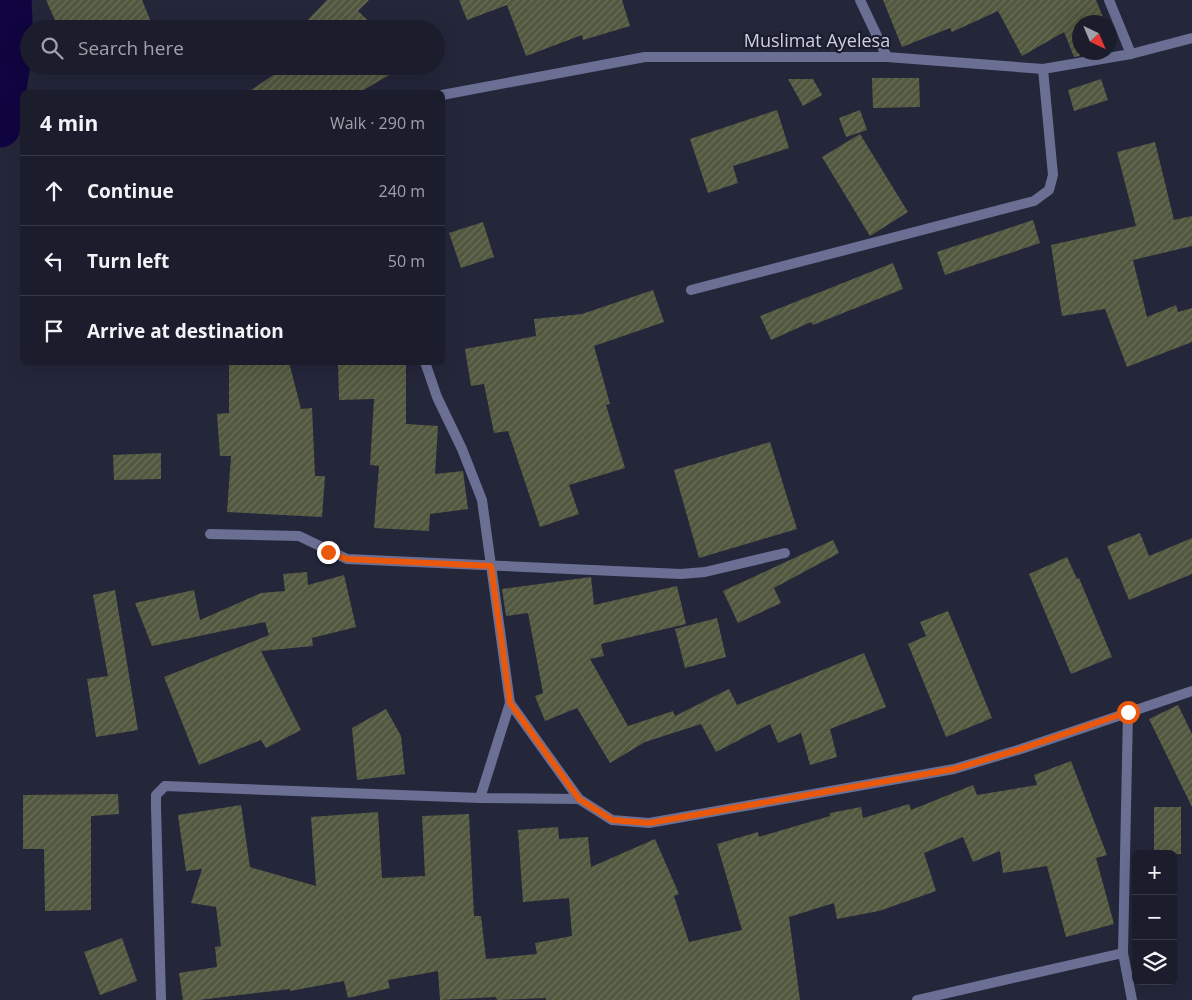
<!DOCTYPE html>
<html lang="en">
<head>
<meta charset="utf-8">
<style>
	:root { --surface:#1b1c2c; --page:#282938; --text:#f1f3f6; --muted:#a0a1a9; --line:#393a48 }
	body { margin:0; font-family:"Open Sans",sans-serif; background:var(--page); color:var(--text) }
	.controls { position:absolute; right:15px; bottom:15px; display:grid; overflow:hidden; border-radius:8px; box-shadow:0 5px 20px #0002 }
	.controls button { width:45px; height:45px; display:grid; place-items:center; padding:0; border:0; border-bottom:1px solid var(--line); background:var(--surface); color:var(--text); font:25px sans-serif }
	.compass { position:absolute; left:1072px; top:15px; width:45px; height:45px; border-radius:50%; background:var(--surface); box-shadow:0 5px 20px #0002; rotate:136deg }
	.stop { position:absolute; width:15px; height:15px; margin:-11px; border:4px solid #ea580c; border-radius:50%; background:#fff }
	.stop.end { background:#ea580c; border-color:#fff; box-shadow:0 1px 5px #0008 }
	.list { margin:0; padding:0; list-style:none }
	h2 { display:flex; justify-content:space-between; align-items:center; height:65px; margin:0; padding:0 20px; font-size:21px }
	h2 small { font-size:16px; font-weight:400; color:var(--muted) }
	.list li { display:grid; grid-template-columns:32px 1fr auto; gap:15px; align-items:center; box-sizing:border-box; height:70px; padding:0 20px; border-top:1px solid var(--line) }
	.list b { display:block; font-size:19px; white-space:nowrap }
	.list em { font-size:16px; font-style:normal; color:var(--muted) }
	.icon { flex:none; width:28px; height:28px; fill:none; stroke:currentColor; stroke-width:2; stroke-linecap:round; stroke-linejoin:round }
	.map { position:relative; flex:none; width:1192px; height:1000px; overflow:hidden }
	.search { position:absolute; background:var(--surface); box-shadow:0 5px 20px #0002; left:20px; top:20px; width:425px; height:55px; display:flex; align-items:center; gap:12px; box-sizing:border-box; padding:0 18px; border-radius:28px; color:var(--muted); font-size:19px }
	.panel { position:absolute; background:var(--surface); box-shadow:0 5px 20px #0002; left:20px; top:90px; width:425px; height:275px; border-radius:8px }
	.map>svg:first-child { display:block }
	.lines { fill:none; stroke-linecap:round; stroke-linejoin:round }
	.river { stroke:#100540; stroke-width:41 }
	.building { fill:url(#building-hatch) }
	.minor { stroke:#6b6f94; stroke-width:10 }
	.route { stroke:#ea580c; stroke-width:6 }
	.labels { text-anchor:middle; stroke-width:4.5; stroke-linejoin:round; paint-order:stroke }
	.street-label { font-size:18px; fill:#ced0de; stroke:#1b1c30 }
</style>
</head>
<body>
<div class="map">
<svg width="1192" height="1000" viewBox="0 0 1192 1000">
	<defs>
		<pattern id="building-hatch" width="6" height="6" patternUnits="userSpaceOnUse" patternTransform="scale(1.25)"><rect width="6" height="6" fill="#52583f"/><path d="M-1 1l2-2M0 6l6-6M5 7l2-2" fill="none" stroke="#6a6f5a"/></pattern>
	</defs>
	<rect width="100%" height="100%" fill="#24263a"/>
	<g class="lines">
		<path class="river" d="M 0,127 L 13,44 L 11,0"/>
	</g>
	<path class="building" d="M 46,0 L 142,0 L 154,29 L 59,29 Z
		M 327,0 L 369,0 L 358,11 L 377,29 L 299,29 Z
		M 459,0 L 622,0 L 630,26 L 583,40 L 582,35 L 526,56 L 507,5 L 467,20 Z
		M 883,0 L 1096,0 L 1105,22 L 1080,22 L 1080,56 L 1074,57 L 1064,32 L 1022,56 L 998,11 L 952,32 L 950,28 L 902,47 Z
		M 287,66 L 405,66 L 360,92 L 248,92 Z
		M 872,78 L 919,78 L 920,107 L 873,108 Z
		M 788,79 L 813,79 L 822,95 L 803,106 Z
		M 1101,79 L 1108,100 L 1074,111 L 1068,90 Z
		M 777,110 L 789,148 L 733,166 L 738,183 L 708,193 L 690,139 Z
		M 860,110 L 867,130 L 846,137 L 839,118 Z
		M 860,134 L 908,212 L 870,236 L 822,157 Z
		M 1155,142 L 1174,220 L 1192,216 L 1192,246 L 1133,260 L 1147,317 L 1176,305 L 1178,312 L 1192,308 L 1192,342 L 1127,367 L 1105,309 L 1062,316 L 1051,245 L 1136,226 L 1117,152 Z
		M 1033,220 L 1040,243 L 945,275 L 937,252 Z
		M 483,222 L 494,257 L 461,268 L 449,233 Z
		M 893,263 L 903,289 L 813,325 L 811,322 L 771,340 L 760,316 Z
		M 653,290 L 664,322 L 594,346 L 610,404 L 606,405 L 625,468 L 569,485 L 579,514 L 540,527 L 508,431 L 494,433 L 484,384 L 471,386 L 465,349 L 536,336 L 534,319 L 582,314 Z
		M 229,362 L 289,362 L 301,409 L 312,408 L 315,476 L 325,476 L 322,517 L 227,512 L 231,456 L 220,456 L 217,414 L 229,413 Z
		M 338,362 L 406,362 L 406,424 L 438,426 L 435,474 L 463,471 L 468,509 L 430,514 L 429,531 L 374,528 L 379,466 L 370,465 L 374,399 L 339,400 Z
		M 770,442 L 797,529 L 699,558 L 674,470 Z
		M 161,453 L 161,479 L 114,480 L 113,455 Z
		M 1140,533 L 1149,556 L 1192,538 L 1192,574 L 1129,600 L 1107,546 Z
		M 833,540 L 839,553 L 774,588 L 781,603 L 738,623 L 723,591 Z
		M 1067,557 L 1077,579 L 1079,578 L 1112,657 L 1071,674 L 1029,574 Z
		M 307,572 L 308,585 L 344,575 L 356,627 L 312,638 L 313,646 L 261,651 L 301,730 L 266,748 L 261,740 L 199,765 L 164,677 L 269,635 L 265,622 L 152,646 L 135,603 L 194,590 L 200,620 L 261,593 L 285,591 L 283,574 Z
		M 591,577 L 594,605 L 677,586 L 686,624 L 601,644 L 604,656 L 590,659 L 628,726 L 673,711 L 675,716 L 729,689 L 737,705 L 864,653 L 886,707 L 830,729 L 837,757 L 810,765 L 801,733 L 778,743 L 770,724 L 716,752 L 701,724 L 645,742 L 610,763 L 577,708 L 545,721 L 535,696 L 543,693 L 528,613 L 506,616 L 502,589 Z
		M 115,590 L 138,730 L 96,737 L 87,679 L 108,676 L 93,595 Z
		M 948,611 L 992,718 L 946,737 L 908,644 L 926,636 L 920,622 Z
		M 717,618 L 726,657 L 685,668 L 675,629 Z
		M 1178,705 L 1192,734 L 1192,807 L 1149,719 Z
		M 386,709 L 401,736 L 405,774 L 357,780 L 352,728 Z
		M 1071,761 L 1107,855 L 1096,858 L 1114,924 L 1066,937 L 1047,866 L 1003,873 L 1000,851 L 973,862 L 963,837 L 924,853 L 936,891 L 879,911 L 837,919 L 834,903 L 789,917 L 800,1000 L 546,1000 L 546,998 L 497,1000 L 496,997 L 440,1000 L 438,971 L 388,980 L 390,988 L 348,998 L 344,981 L 290,991 L 290,989 L 199,1000 L 183,1000 L 179,973 L 217,967 L 215,947 L 221,946 L 216,907 L 191,903 L 202,869 L 186,871 L 178,815 L 241,805 L 250,867 L 316,886 L 311,817 L 378,812 L 382,878 L 425,876 L 422,816 L 469,814 L 474,916 L 481,916 L 486,959 L 537,954 L 535,943 L 572,936 L 569,898 L 523,902 L 518,830 L 558,827 L 559,839 L 588,837 L 591,867 L 655,839 L 679,894 L 674,896 L 689,942 L 742,930 L 717,844 L 758,832 L 759,837 L 830,816 L 830,813 L 861,807 L 863,818 L 909,804 L 911,810 L 973,785 L 977,795 L 1037,785 L 1034,775 Z
		M 118,794 L 119,814 L 91,816 L 91,910 L 45,911 L 44,849 L 23,849 L 23,795 Z
		M 1154,807 L 1181,807 L 1181,854 L 1154,854 Z
		M 122,938 L 137,981 L 100,995 L 84,952 Z"/>
	<g class="lines">
		<path class="minor" d="M 860,0 L 887,57
			M 1109,0 L 1131,54
			M 442,95 L 645,57 L 887,57 L 1043,69 L 1131,54 L 1192,38
			M 691,290 L 1034,201 L 1049,190 L 1053,175 L 1043,69
			M 425,362 L 437,397 L 462,449 L 482,500 L 510,703 L 480,798
			M 210,534 L 299,536 L 347,559 L 681,574 L 705,572 L 785,553
			M 510,703 L 579,799
			M 1128,712 L 1123,953 L 1132,1000
			M 161,1000 L 156,806 L 156,795 L 165,786 L 480,798 L 579,799 L 612,820 L 649,823 L 954,769 L 1021,749 L 1192,691
			M 917,1000 L 1123,953"/>
	</g>
	<g class="lines">
		<path class="route" d="M 328,552 L 347,559 L 491,566 L 510,703 L 579,799 L 612,820 L 649,823 L 954,769 L 1021,749 L 1128,712"/>
	</g>
	<g class="labels">
		<g class="street-label">
			<text x="817" y="47">Muslimat Ayelesa</text>
		</g>
	</g>
</svg>
<div class="controls">
<button>+</button>
<button>−</button>
<button><svg class="icon" aria-label="layers" viewBox="0 0 24 24"><path d="M12 4l9 5-9 5-9-5zM3 14l9 5 9-5"/></svg></button>
</div>
<svg class="compass" viewBox="-18 -18 36 36"><path d="M0-13l5 13h-10z" fill="#e53935"/><path d="M0 13l5-13h-10z" fill="#a0a1a9"/></svg>
<div class="stop" style="left:1128px;top:712px"></div>
<div class="stop end" style="left:328px;top:552px"></div>
<div class="search"><svg class="icon" aria-label="search" viewBox="0 0 24 24"><circle cx="10" cy="10" r="6"/><path d="M15 15l6 6"/></svg>Search here</div>
<section class="panel">
<h2>4 min<small>Walk · 290 m</small></h2>
<ul class="list">
<li><svg class="icon" aria-label="ahead" viewBox="0 0 24 24"><path d="M12 20V5M6 11l6-6 6 6"/></svg><div><b>Continue</b></div><em>240 m</em></li>
<li><svg class="icon" aria-label="left" viewBox="0 0 24 24"><path d="M17 20v-9H6M10 6l-5 5 5 5"/></svg><div><b>Turn left</b></div><em>50 m</em></li>
<li><svg class="icon" aria-label="arrive" viewBox="0 0 24 24"><path d="M6 21V4h12l-3 4 3 4H6"/></svg><div><b>Arrive at destination</b></div></li>
</ul>
</section>
</div>
</body>
</html>
